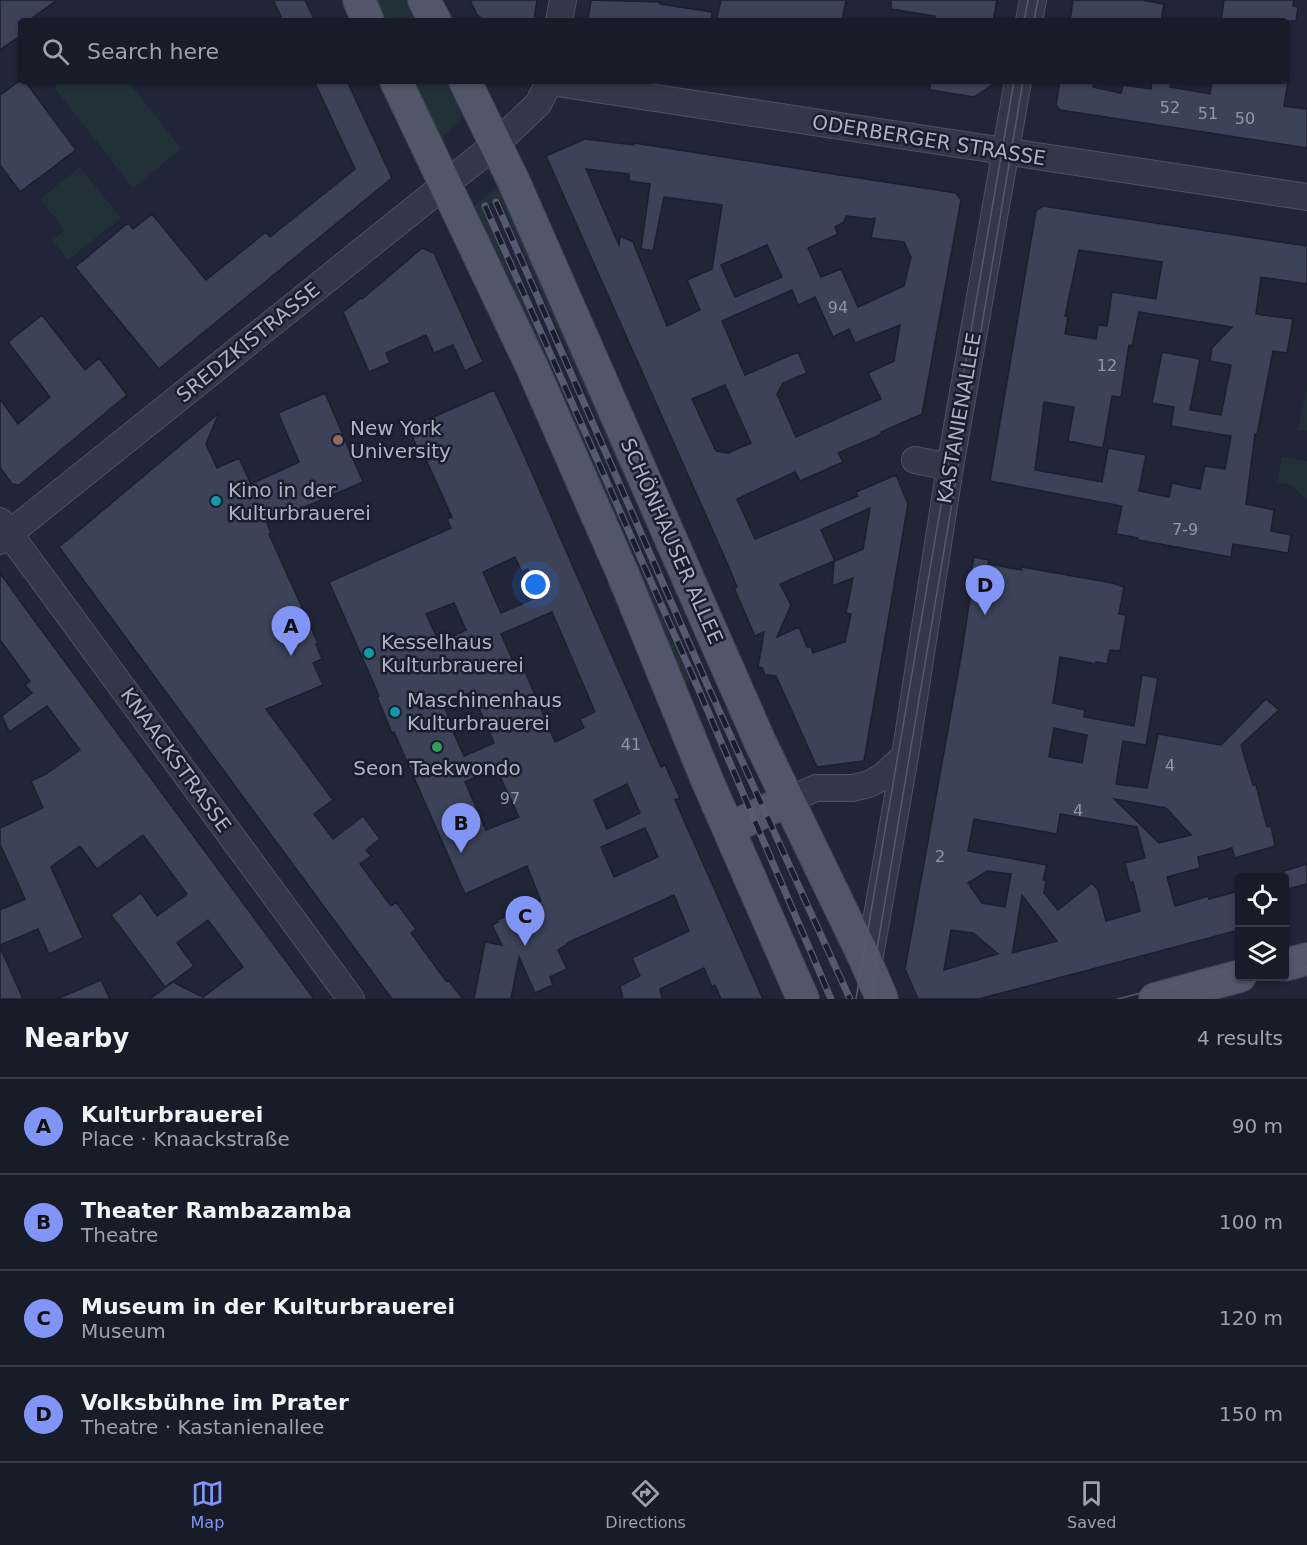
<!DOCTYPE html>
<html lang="en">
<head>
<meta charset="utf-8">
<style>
	:root { --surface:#181c29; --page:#252935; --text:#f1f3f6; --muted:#9fa1a8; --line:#363a46; --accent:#8195f6 }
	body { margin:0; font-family:"DejaVu Sans",sans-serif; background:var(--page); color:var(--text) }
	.controls { position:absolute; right:18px; bottom:18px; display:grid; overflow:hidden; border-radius:6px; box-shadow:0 2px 4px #0004 }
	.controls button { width:54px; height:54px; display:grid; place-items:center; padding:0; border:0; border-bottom:2px solid var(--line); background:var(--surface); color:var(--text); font:30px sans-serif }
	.you { position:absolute; left:536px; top:585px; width:21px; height:21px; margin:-15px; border:4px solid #fff; border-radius:50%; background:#1a73e8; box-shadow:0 0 0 9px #1a73e833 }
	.badge { display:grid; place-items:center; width:39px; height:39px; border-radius:50%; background:var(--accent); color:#111; font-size:20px; font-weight:700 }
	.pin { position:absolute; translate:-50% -50px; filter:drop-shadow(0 2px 3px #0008) }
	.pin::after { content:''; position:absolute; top:32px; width:21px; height:18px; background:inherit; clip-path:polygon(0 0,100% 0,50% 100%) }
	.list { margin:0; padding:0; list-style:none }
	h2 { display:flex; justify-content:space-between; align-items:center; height:78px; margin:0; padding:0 24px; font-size:26px }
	h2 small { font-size:20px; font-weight:400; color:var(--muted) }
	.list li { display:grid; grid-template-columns:39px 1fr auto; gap:18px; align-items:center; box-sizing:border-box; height:96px; padding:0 24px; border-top:2px solid var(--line) }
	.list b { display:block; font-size:22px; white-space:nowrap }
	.list p { margin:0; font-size:20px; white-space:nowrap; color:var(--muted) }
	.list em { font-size:20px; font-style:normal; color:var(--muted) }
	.icon { flex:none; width:33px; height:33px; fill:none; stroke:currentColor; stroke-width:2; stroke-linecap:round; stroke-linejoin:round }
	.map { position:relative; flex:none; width:1307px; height:999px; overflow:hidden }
	.search { position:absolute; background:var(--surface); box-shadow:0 2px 4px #0004; left:18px; right:18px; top:18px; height:66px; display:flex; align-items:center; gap:15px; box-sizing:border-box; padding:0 21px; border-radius:6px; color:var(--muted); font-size:22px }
	.sheet { height:462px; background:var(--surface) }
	nav { display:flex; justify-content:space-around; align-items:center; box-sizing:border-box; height:84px; border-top:2px solid var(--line); background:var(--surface); font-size:16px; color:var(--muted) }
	nav a { display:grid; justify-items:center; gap:3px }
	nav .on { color:var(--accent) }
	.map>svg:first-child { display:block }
	.green { fill:#223138 }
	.building { fill:#3c4257; stroke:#1b1f2e; stroke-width:1.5; fill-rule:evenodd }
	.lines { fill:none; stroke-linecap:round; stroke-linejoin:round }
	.minor-casing { stroke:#4e5262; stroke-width:28 }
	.major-casing { stroke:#3d4151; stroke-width:34 }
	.minor { stroke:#343747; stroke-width:26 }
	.major { stroke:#515668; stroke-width:32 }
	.tram { stroke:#555a6e; stroke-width:1.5 }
	.rail-casing { stroke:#555a6e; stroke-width:7 }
	.rail { stroke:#191d2c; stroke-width:4.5; stroke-dasharray:14; stroke-linecap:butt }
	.education-dot { fill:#8d6e63; stroke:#191d2c; stroke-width:2 }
	.culture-dot { fill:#0f9aa8; stroke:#191d2c; stroke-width:2 }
	.leisure-dot { fill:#2e9e5b; stroke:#191d2c; stroke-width:2 }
	.labels { text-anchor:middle; stroke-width:5; stroke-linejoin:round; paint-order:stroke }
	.number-label { font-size:16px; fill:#9296a9 }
	.street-label { font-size:20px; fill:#aeb2c4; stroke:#191d2c }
	.poi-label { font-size:20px; fill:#aeb2c4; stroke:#191d2c; text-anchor:start }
</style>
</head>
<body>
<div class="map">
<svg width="1307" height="999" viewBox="0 0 1307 999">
	<rect width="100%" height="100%" fill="#202537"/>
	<path class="green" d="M 371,0 L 411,0 L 421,21 L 381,21 Z
		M 62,81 L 128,81 L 181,149 L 133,188 L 54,87 Z
		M 411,81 L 450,81 L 466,114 L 439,140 Z
		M 80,167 L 121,218 L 68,260 L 52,240 L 65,230 L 40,199 Z
		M 502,184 L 718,670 L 711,673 L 500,200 L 482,208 L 690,681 L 682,684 L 472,208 Z
		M 1307,386 L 1307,431 L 1298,430 Z
		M 1282,457 L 1307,461 L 1307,500 L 1291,485 L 1277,482 Z"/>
	<path class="building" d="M 0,0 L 57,0 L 28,21 L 21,21 L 21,35 L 0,50 Z
		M 273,0 L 305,0 L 315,21 L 283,21 Z
		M 470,0 L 537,0 L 534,21 L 486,21 L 477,15 Z
		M 591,0 L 660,2 L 660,4 L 712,12 L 711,21 L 588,21 Z
		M 721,0 L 846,0 L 842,21 L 716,21 Z
		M 891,0 L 997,0 L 993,21 L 934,21 L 935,16 L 891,9 Z
		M 1073,0 L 1142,0 L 1164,4 L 1161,21 L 1070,21 Z
		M 1224,0 L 1294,0 L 1293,6 L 1298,7 L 1296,21 L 1221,21 Z
		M 21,80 L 25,81 L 76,150 L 20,192 L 0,165 L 0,95 Z
		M 314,81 L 347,81 L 392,178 L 159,369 L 75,267 L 128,223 L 133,229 L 152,214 L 206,280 L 266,232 L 270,237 L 355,169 Z
		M 930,81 L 998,81 L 974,97 L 930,90 Z
		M 1060,81 L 1094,81 L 1093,87 L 1121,93 L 1123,85 L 1151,89 L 1152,81 L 1171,81 L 1170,87 L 1210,94 L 1212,81 L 1288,81 L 1284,106 L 1307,109 L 1307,148 L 1060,110 L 1056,105 Z
		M 585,139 L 634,145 L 634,143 L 956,193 L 961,200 L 922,414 L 881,432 L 882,434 L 838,453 L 843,462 L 800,481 L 795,472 L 737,499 L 755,539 L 858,496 L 856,492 L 896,475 L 908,504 L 864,761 L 817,767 L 776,676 L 765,675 L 762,668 L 758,667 L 764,632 L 755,636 L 734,588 L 737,587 L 728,565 L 546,156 ZM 586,169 L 629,174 L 629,181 L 650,184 L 641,249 L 653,251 L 664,197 L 722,205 L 712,269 L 687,280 L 700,310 L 667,326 L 633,242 L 620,236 L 619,245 ZM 846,216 L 871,219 L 875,218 L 871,238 L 904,242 L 911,257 L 904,286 L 858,307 L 841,269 L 821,277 L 808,248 L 838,234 L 835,227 L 844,222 ZM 767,245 L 782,277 L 735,297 L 721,265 ZM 792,290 L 798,305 L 815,297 L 833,337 L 849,329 L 855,343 L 900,325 L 894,361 L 868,373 L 881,399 L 796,437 L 777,394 L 783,383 L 807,373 L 798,352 L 745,375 L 722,321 ZM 725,385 L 751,443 L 728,453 L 716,451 L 692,399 ZM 870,508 L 863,549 L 835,561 L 821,530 ZM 834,561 L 832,586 L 853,578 L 846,613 L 851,614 L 845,642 L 813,653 L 811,647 L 807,647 L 799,627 L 777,637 L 791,605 L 780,584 Z
		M 1043,206 L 1307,246 L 1307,284 L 1261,277 L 1256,314 L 1293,319 L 1287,353 L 1273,351 L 1257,435 L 1255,434 L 1246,504 L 1274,510 L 1271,531 L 1291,535 L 1288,553 L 1233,544 L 1231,557 L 1138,540 L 1138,538 L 1116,534 L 1122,506 L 990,481 L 1036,211 ZM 1079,250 L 1162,262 L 1156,299 L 1112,292 L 1107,326 L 1098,325 L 1096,339 L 1065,334 L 1068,316 L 1065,316 ZM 1139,312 L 1232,327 L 1212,348 L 1210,361 L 1231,365 L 1221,415 L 1190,410 L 1200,359 L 1172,354 L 1162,352 L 1152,403 L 1174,407 L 1171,426 L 1231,436 L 1225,469 L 1205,466 L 1200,489 L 1172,483 L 1169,497 L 1139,491 L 1146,455 L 1108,448 L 1102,482 L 1035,470 L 1044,402 L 1074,407 L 1068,441 L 1103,448 L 1112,396 L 1121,397 L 1129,345 L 1132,346 Z
		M 422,248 L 434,253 L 483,362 L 465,371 L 453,345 L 434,353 L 426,335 L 386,353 L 390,363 L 369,372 L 343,312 L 361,298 L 362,299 Z
		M 42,315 L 85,370 L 99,358 L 127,395 L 19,485 L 12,484 L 0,467 L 0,399 L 18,424 L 50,397 L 8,342 Z
		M 494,390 L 521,448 L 661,767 L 665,765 L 680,798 L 675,800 L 763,999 L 721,999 L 715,985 L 712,987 L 704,968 L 660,989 L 662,999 L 623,999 L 620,986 L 640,976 L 632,958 L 689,931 L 674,895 L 567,943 L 568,944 L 558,950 L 567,969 L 550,977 L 553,985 L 535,993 L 519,957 L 511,999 L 474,999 L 485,942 L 502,945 L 492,925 L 498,922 L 497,920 L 541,901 L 527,866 L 465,894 L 394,732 L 392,733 L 377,697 L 379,696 L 329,582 L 451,528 L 447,519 L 452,517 L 423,453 L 420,455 L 409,428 ZM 515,557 L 522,572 L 528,569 L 540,596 L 501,613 L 483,572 ZM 454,603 L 466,630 L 439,642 L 426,614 ZM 552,612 L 595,712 L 580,719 L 584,728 L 555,742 L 524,669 L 518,672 L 501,634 ZM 472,692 L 494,743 L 464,756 L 451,727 L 453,727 L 443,704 ZM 496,768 L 519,817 L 486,830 L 465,782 ZM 627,784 L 640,813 L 607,829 L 594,800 ZM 645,828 L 658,857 L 614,877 L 601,847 Z
		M 325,393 L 363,482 L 267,523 L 271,533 L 269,534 L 318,643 L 316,644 L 322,659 L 313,663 L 323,685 L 266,709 L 333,800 L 314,814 L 333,839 L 363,816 L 380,839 L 366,850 L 371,856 L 360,864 L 391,906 L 396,902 L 416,929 L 411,933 L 446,981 L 448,980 L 463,999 L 392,999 L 59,547 L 219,413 L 206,444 L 217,468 L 239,458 L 251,484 L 299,462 L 278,413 Z
		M 974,557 L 989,560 L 988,564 L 1021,570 L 1022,567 L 1112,583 L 1124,587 L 1119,614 L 1126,615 L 1120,651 L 1110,650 L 1107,664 L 1096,662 L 1096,664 L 1060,657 L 1053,703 L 1085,710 L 1084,717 L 1134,726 L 1142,675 L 1158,678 L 1146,745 L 1123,741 L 1116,784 L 1147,788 L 1158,734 L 1221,745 L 1266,699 L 1279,710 L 1241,745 L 1253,785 L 1256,785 L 1267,827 L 1271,826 L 1275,846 L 1235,858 L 1232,848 L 1198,857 L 1200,868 L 1167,877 L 1175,906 L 1208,896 L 1209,899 L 1239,891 L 1239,930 L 979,999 L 918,999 L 905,969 L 961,657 L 972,585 L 969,584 ZM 1054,728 L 1087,735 L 1082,763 L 1049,757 ZM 1114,799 L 1166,808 L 1191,835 L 1159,843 ZM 1060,814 L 1137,827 L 1145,858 L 1125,863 L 1130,883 L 1133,882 L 1140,911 L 1106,921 L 1098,890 L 1092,883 L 1058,910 L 1044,893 L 1046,880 L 1043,880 L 1047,865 L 968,851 L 974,819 L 1057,834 ZM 987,871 L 1011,874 L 1005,907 L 982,903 L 968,883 ZM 1022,895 L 1057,941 L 1012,953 L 1013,949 ZM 951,930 L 973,933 L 998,954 L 944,970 Z
		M 0,573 L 34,620 L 314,999 L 150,999 L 173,982 L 203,997 L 243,967 L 208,920 L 177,943 L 194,966 L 165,987 L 111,915 L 141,893 L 157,916 L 187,894 L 143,835 L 97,869 L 80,846 L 51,867 L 83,938 L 49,954 L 38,929 L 0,945 L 0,910 L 25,899 L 0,844 L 0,828 L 43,808 L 31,781 L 46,774 L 80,750 L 47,706 L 9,732 L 2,716 L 32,693 L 25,685 L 30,681 L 0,640 Z
		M 1307,864 L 1307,884 L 1284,890 L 1284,871 Z
		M 0,947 L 23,999 L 0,999 Z
		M 101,980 L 110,999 L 57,999 Z"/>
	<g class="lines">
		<g class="minor-casing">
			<path id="minor" d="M 559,21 L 563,0
				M 1029,21 L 1033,0
				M 550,82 L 1307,197
				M 915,460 L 950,467
				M 0,521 L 351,999
				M 0,541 L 497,143 L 538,104 L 550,81
				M 788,800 L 816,788 L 853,788 L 869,784 L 882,777 L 905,756
				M 868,967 L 905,756 L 950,467 L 1018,81"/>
		</g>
		<g class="major-casing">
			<path id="major" d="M 359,0 L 368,21
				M 424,0 L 435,21
				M 396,81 L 532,367 L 622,572 L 707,780 L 803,999
				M 465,81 L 514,182 L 760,742 L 864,957 L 882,999
				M 729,829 L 788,800
				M 1284,965 L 1307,959
				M 1155,999 L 1240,976"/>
		</g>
		<use href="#minor" class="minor"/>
		<use href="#major" class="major"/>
		<path class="tram" d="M 1024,21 L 1028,0
			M 1034,21 L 1038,0
			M 1284,955 L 1307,949
			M 1284,973 L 1307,967
			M 856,999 L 1014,81
			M 873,999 L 875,961 L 1023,81
			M 1118,999 L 1240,967
			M 1188,999 L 1273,976"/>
		<g class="rail-casing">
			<path id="rail" d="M 496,202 L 707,684 L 850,999
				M 485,206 L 698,688 L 831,999"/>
		</g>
		<use href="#rail" class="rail"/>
	</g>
	<circle class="education-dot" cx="338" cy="440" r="6"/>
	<g class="culture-dot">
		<circle cx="216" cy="501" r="6"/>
		<circle cx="369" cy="653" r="6"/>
		<circle cx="395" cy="712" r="6"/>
	</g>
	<circle class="leisure-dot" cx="437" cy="747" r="6"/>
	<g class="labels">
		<g class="number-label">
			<text x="1170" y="113">52</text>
			<text x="1208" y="119">51</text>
			<text x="1245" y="124">50</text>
			<text x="838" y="313">94</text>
			<text x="1107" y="371">12</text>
			<text x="1185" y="535">7-9</text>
			<text x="631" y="750">41</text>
			<text x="1170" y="771">4</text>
			<text x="510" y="804">97</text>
			<text x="1078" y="816">4</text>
			<text x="940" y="862">2</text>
		</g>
		<g class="street-label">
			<text transform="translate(929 140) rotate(9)" y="7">ODERBERGER STRASSE</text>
			<text transform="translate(248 342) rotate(-39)" y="7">SREDZKISTRASSE</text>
			<text transform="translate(959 418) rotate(-80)" y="7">KASTANIENALLEE</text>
			<text transform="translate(672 541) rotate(66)" y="7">SCHÖNHAUSER ALLEE</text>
			<text transform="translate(176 760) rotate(54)" y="7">KNAACKSTRASSE</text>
		</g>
		<g class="poi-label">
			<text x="350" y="435">New York<tspan x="350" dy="23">University</tspan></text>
			<text x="228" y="497">Kino in der<tspan x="228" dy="23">Kulturbrauerei</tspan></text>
			<text x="381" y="649">Kesselhaus<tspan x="381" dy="23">Kulturbrauerei</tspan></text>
			<text x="407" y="707">Maschinenhaus<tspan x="407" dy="23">Kulturbrauerei</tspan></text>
			<text x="437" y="775" text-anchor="middle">Seon Taekwondo</text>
		</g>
	</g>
</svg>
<div class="controls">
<button><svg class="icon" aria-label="locate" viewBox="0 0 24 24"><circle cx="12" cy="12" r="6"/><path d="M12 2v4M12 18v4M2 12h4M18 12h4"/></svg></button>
<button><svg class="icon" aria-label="layers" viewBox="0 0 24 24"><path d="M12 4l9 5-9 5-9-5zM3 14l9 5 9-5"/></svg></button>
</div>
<div class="you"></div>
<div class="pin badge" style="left:291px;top:656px">A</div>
<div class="pin badge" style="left:461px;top:853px">B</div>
<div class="pin badge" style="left:525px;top:946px">C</div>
<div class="pin badge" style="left:985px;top:615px">D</div>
<div class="search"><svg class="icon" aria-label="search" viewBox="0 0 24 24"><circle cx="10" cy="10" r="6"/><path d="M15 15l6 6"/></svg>Search here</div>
</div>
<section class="sheet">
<h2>Nearby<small>4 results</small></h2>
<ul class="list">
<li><span class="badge">A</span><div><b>Kulturbrauerei</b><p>Place · Knaackstraße</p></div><em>90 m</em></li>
<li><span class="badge">B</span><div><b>Theater Rambazamba</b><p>Theatre</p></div><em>100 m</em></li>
<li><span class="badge">C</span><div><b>Museum in der Kulturbrauerei</b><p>Museum</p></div><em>120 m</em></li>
<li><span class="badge">D</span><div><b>Volksbühne im Prater</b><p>Theatre · Kastanienallee</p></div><em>150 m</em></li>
</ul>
</section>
<nav>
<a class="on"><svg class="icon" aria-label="map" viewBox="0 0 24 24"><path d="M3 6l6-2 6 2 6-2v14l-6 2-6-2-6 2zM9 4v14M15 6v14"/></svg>Map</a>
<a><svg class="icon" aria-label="directions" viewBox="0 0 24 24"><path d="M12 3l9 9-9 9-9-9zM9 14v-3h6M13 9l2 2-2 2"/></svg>Directions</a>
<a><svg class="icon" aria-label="saved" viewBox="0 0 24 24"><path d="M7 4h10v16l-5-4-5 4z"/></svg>Saved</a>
</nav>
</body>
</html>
